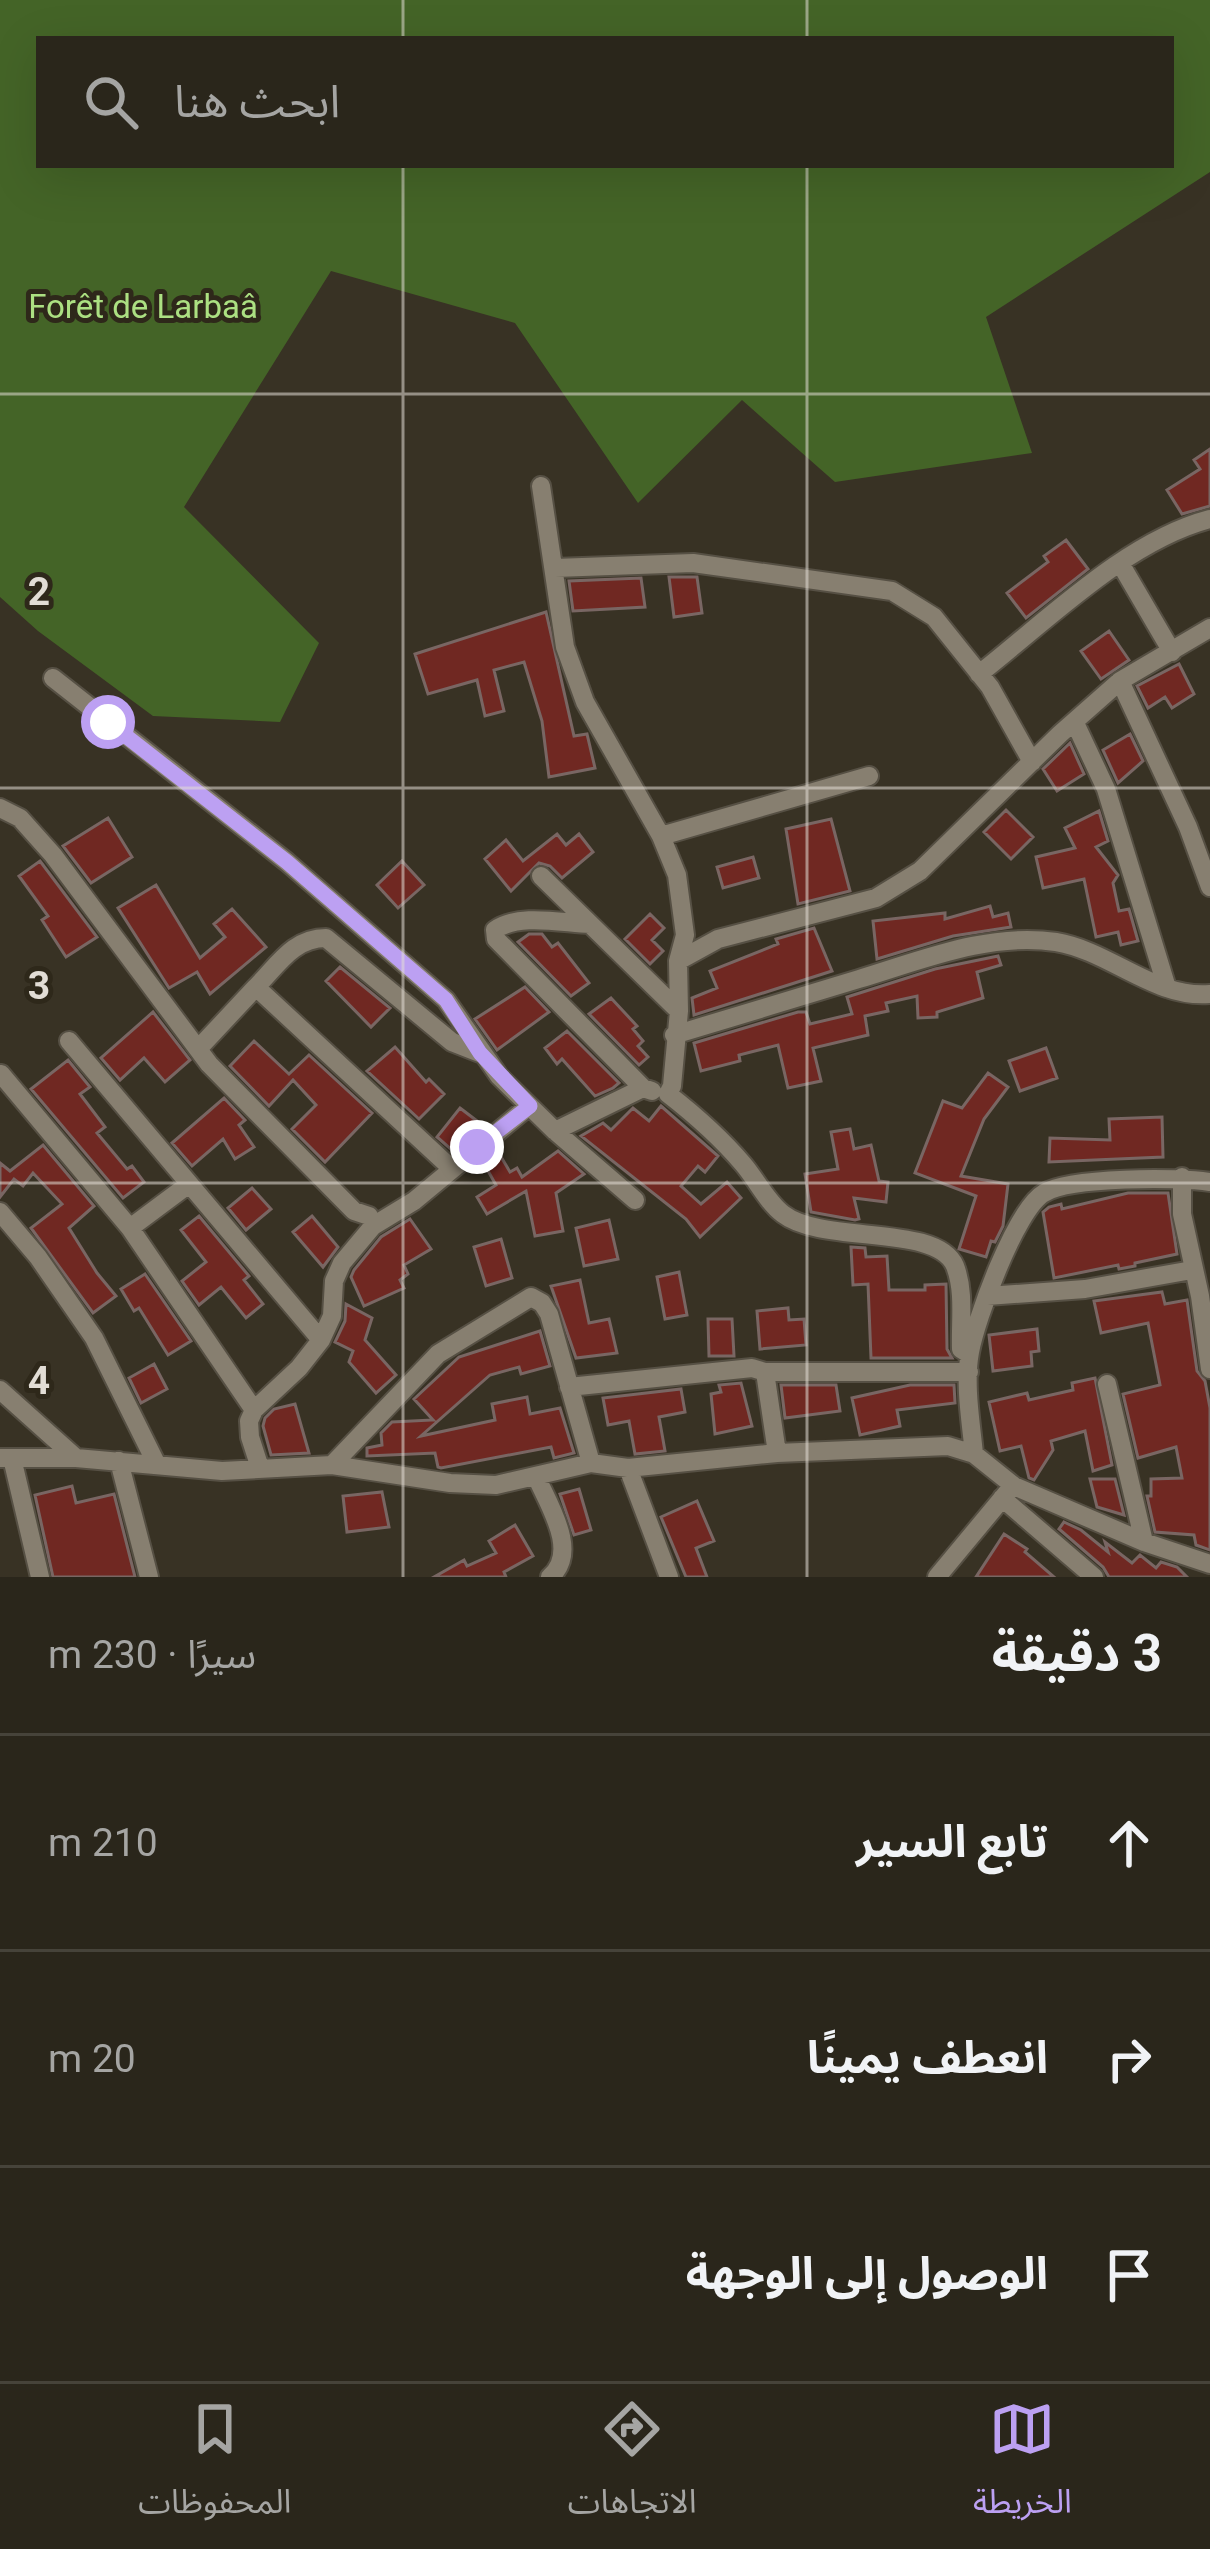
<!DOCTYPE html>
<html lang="ar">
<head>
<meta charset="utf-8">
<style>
	:root { --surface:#2a261b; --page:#322e24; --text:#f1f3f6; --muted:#a5a5a3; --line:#46433a; --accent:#bca0f2 }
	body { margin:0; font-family:Roboto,"Noto Sans Arabic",sans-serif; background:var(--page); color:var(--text); direction:rtl }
	.stop { position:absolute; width:36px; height:36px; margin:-27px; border:9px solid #bca0f2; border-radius:50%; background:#fff }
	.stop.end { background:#bca0f2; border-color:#fff; box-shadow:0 3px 12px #0008 }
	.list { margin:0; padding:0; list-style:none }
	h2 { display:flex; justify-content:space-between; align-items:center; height:156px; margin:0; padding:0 48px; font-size:51px }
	h2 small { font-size:39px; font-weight:400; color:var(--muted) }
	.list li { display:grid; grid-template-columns:78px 1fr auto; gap:36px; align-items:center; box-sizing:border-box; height:216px; padding:0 48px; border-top:3px solid var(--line) }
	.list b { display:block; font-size:45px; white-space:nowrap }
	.list em { font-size:39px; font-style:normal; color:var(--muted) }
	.icon { flex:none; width:66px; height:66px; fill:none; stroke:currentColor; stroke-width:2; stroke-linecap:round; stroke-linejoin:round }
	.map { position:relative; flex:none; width:1210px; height:1577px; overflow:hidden; direction:ltr }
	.search { position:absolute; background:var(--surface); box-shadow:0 12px 48px #0002; left:36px; right:36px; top:36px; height:132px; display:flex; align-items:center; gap:30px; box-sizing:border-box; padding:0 42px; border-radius:0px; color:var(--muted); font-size:45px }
	.sheet { height:804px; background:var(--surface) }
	nav { display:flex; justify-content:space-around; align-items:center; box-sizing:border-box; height:168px; border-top:3px solid var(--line); background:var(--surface); font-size:33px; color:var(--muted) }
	nav a { display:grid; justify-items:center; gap:6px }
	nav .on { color:var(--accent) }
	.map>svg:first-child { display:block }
	.green { fill:#446427; fill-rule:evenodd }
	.building { fill:#702822; stroke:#796663; stroke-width:3 }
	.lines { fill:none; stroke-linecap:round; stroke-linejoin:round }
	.street-casing { stroke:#565044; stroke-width:22 }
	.street { stroke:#877f70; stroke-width:18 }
	.route { stroke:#bca0f2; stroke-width:15 }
	.grid { fill:none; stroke:#e2ddd5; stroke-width:3; stroke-opacity:0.55 }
	.labels { text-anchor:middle; stroke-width:10; stroke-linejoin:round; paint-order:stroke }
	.park-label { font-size:33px; fill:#ace082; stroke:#2e281a }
	.grid-label { font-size:39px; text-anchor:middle; font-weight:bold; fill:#e2ddd5; stroke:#2e281a; stroke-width:10; stroke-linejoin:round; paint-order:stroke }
</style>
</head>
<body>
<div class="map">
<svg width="1210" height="1577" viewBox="0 0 1210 1577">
	<rect width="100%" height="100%" fill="#383224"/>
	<path class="green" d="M 0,0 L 1210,0 L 1210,172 L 986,317 L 1032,453 L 835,482 L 742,400 L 638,503 L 515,323 L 331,271 L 184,507 L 319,643 L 280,722 L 153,716 L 38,631 L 0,597 ZM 1171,39 L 1171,165 L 39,165 L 39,39 Z"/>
	<path class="building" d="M 1210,449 L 1210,506 L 1182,514 L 1167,490 L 1200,469 L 1194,460 Z
		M 1066,540 L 1088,569 L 1026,618 L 1007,593 L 1048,562 L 1044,556 Z
		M 669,577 L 697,577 L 702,613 L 674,617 Z
		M 641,578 L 645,607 L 573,611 L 569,581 Z
		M 546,612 L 574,736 L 587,734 L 595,768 L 549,777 L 542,721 L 524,662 L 494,670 L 504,711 L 485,716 L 477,680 L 428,694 L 415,654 Z
		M 1109,631 L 1129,660 L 1101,679 L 1081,651 Z
		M 1179,664 L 1194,694 L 1172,708 L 1165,697 L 1148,708 L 1137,686 Z
		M 1130,734 L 1143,761 L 1118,783 L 1103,750 Z
		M 1070,743 L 1084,774 L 1057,791 L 1043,769 Z
		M 1006,810 L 1033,837 L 1011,859 L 984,832 Z
		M 1099,811 L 1108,841 L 1096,847 L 1118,875 L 1113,883 L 1119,911 L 1129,909 L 1138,941 L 1121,945 L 1118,932 L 1096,937 L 1084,879 L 1043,888 L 1036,857 L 1075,848 L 1065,828 Z
		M 108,818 L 132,857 L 91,883 L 63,846 Z
		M 831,819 L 850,891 L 798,904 L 786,829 Z
		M 557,834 L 566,845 L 579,834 L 593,852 L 562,878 L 550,866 L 539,863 L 511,891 L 485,859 L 506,840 L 523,861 Z
		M 753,857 L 759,878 L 723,888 L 717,867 Z
		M 40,861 L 97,937 L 66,957 L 42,920 L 48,916 L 19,876 Z
		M 402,861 L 424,885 L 398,908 L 377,885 Z
		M 156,885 L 200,958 L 225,937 L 214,924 L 232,909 L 266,947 L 210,994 L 197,972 L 169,988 L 118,908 Z
		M 990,906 L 993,917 L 1008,913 L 1011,927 L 953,936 L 877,959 L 873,921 L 945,913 L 945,919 Z
		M 650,914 L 664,928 L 652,940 L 663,951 L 650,964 L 625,939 Z
		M 814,928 L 832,971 L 694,1015 L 692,998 L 717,988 L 710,971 L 778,944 L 776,939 Z
		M 529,934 L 542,934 L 552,947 L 558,943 L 589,983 L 571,996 L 518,942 Z
		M 998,956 L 1001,965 L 977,972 L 983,998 L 937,1012 L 937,1017 L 918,1018 L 917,996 L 886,1003 L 888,1011 L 865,1016 L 868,1035 L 813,1048 L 821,1081 L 788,1088 L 778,1045 L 739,1055 L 740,1061 L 701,1071 L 694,1043 L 798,1012 L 806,1012 L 810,1024 L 852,1014 L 847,997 L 935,969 Z
		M 340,967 L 390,1008 L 371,1027 L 326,981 Z
		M 525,987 L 549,1012 L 497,1050 L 475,1019 Z
		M 611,998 L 637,1026 L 633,1029 L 643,1041 L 638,1046 L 648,1057 L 639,1065 L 589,1014 Z
		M 153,1012 L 190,1060 L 165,1082 L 144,1058 L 120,1080 L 101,1058 Z
		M 567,1031 L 619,1083 L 613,1088 L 595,1096 L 562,1059 L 557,1064 L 545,1048 Z
		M 254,1041 L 289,1074 L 309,1055 L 372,1113 L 325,1162 L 292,1129 L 316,1105 L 293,1080 L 269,1106 L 230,1066 Z
		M 395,1047 L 426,1082 L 429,1079 L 444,1094 L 419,1119 L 367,1071 Z
		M 1046,1048 L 1057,1078 L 1020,1091 L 1009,1061 Z
		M 68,1060 L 90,1087 L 80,1094 L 105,1127 L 97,1133 L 127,1169 L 132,1166 L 144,1182 L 123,1198 L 31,1089 Z
		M 988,1073 L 1008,1087 L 984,1119 L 961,1176 L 1008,1184 L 1003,1226 L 995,1242 L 991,1241 L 986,1257 L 959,1249 L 976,1196 L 915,1173 L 943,1101 L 962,1108 Z
		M 224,1098 L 245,1120 L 239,1125 L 254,1147 L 235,1159 L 223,1139 L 192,1166 L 172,1143 Z
		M 661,1106 L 718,1156 L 705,1172 L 698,1166 L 681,1186 L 701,1204 L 727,1182 L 741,1198 L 700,1237 L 686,1219 L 581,1136 L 603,1123 L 611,1130 L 633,1108 L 649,1121 Z
		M 460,1108 L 481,1124 L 453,1151 L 437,1137 Z
		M 1162,1117 L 1163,1157 L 1049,1162 L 1050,1138 L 1110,1140 L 1109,1119 Z
		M 850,1129 L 854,1149 L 871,1145 L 879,1181 L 888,1182 L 886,1202 L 854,1198 L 859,1219 L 855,1220 L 811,1212 L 805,1174 L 838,1169 L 831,1132 Z
		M 43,1145 L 94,1206 L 69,1228 L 97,1273 L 116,1296 L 93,1313 L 31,1228 L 62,1204 L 33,1173 L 23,1186 L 14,1179 L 0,1197 L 0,1163 L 10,1171 Z
		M 497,1150 L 510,1172 L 517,1168 L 522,1177 L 558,1151 L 584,1174 L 556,1193 L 563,1231 L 535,1236 L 526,1191 L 487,1214 L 477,1197 L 496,1185 L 483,1162 Z
		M 252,1188 L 271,1209 L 246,1230 L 228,1208 Z
		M 1128,1193 L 1168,1193 L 1177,1254 L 1135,1263 L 1135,1266 L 1119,1269 L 1118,1265 L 1054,1278 L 1043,1212 L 1049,1207 L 1061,1204 L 1062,1209 Z
		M 199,1216 L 249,1276 L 244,1280 L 263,1304 L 246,1318 L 221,1287 L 199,1305 L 182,1281 L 206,1262 L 181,1230 Z
		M 312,1216 L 338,1247 L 323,1267 L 293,1232 Z
		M 410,1219 L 431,1249 L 404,1265 L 408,1274 L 400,1280 L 404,1288 L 364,1306 L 351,1277 L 354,1270 L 381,1237 Z
		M 609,1220 L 618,1259 L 584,1266 L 576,1228 Z
		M 501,1239 L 512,1278 L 486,1286 L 474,1247 Z
		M 851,1247 L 865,1248 L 866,1257 L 887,1256 L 889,1290 L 925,1290 L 925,1285 L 946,1284 L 947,1349 L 952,1358 L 871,1358 L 868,1284 L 853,1285 Z
		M 679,1272 L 687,1315 L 665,1319 L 657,1277 Z
		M 145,1274 L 191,1341 L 168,1355 L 139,1308 L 134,1311 L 121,1289 Z
		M 580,1280 L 589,1323 L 609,1319 L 617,1353 L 576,1358 L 551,1286 Z
		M 1162,1292 L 1165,1304 L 1187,1300 L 1197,1371 L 1205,1381 L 1210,1408 L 1210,1550 L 1196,1545 L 1194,1535 L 1155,1532 L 1147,1496 L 1151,1496 L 1151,1479 L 1182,1478 L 1176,1447 L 1138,1458 L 1123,1394 L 1160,1385 L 1148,1323 L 1101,1333 L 1094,1301 Z
		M 346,1304 L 372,1318 L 365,1340 L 396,1375 L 376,1393 L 349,1362 L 353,1351 L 335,1342 L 345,1321 Z
		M 788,1308 L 789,1320 L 804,1319 L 806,1345 L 760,1349 L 757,1311 Z
		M 708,1319 L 732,1319 L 734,1356 L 709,1356 Z
		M 1037,1329 L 1039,1351 L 1031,1352 L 1032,1366 L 993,1371 L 989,1335 Z
		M 540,1331 L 550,1366 L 521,1374 L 519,1367 L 490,1375 L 421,1436 L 495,1420 L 492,1404 L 527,1397 L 530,1414 L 560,1408 L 574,1453 L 554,1458 L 551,1447 L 441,1468 L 438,1467 L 435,1453 L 367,1456 L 367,1448 L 382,1445 L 381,1433 L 392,1422 L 433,1420 L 414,1399 L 459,1357 Z
		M 154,1364 L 167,1389 L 141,1403 L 129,1378 Z
		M 1095,1378 L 1112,1465 L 1093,1471 L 1085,1431 L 1051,1441 L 1053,1450 L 1034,1480 L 1029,1478 L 1021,1446 L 1000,1451 L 989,1402 L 1027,1393 L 1029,1400 L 1073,1390 L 1072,1383 Z
		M 741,1383 L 752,1426 L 715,1434 L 711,1394 L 721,1392 L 719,1385 Z
		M 781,1385 L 836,1385 L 840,1411 L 785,1418 Z
		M 910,1385 L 954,1385 L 955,1403 L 897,1410 L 900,1426 L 860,1435 L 852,1398 Z
		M 681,1389 L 685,1412 L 659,1417 L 665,1451 L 635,1454 L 629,1421 L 608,1425 L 603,1398 Z
		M 295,1404 L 309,1453 L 271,1455 L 263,1426 L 265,1418 L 274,1409 Z
		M 1090,1479 L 1115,1479 L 1124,1515 L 1097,1507 Z
		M 72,1486 L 76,1503 L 114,1494 L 135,1577 L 53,1577 L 35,1495 Z
		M 579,1489 L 591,1530 L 574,1535 L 560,1494 Z
		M 382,1492 L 389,1527 L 347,1532 L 343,1496 Z
		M 697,1501 L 714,1541 L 696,1548 L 707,1577 L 686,1577 L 661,1517 Z
		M 1064,1522 L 1081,1530 L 1108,1552 L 1105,1542 L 1132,1563 L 1140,1555 L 1156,1568 L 1161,1562 L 1177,1567 L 1187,1577 L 1109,1577 L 1103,1567 L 1059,1529 Z
		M 515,1525 L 533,1556 L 504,1572 L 506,1577 L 434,1577 L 464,1560 L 467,1566 L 496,1553 L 489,1541 Z
		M 1004,1534 L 1027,1549 L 1025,1552 L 1054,1577 L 976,1577 Z"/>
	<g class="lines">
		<g class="street-casing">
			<path id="street" d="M 541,486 L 565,647 L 585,702 L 661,836 L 677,875 L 685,935 L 678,961 L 679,1011 L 672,1086 L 668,1094 C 695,1115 721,1138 743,1164 C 756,1179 767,1202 783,1214 C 823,1245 937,1223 955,1266 C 965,1292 960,1322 961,1349 L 969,1354
				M 1120,563 L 1172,652
				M 555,568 L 693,563 L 892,591 L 934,617 L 990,687 L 1032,762
				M 979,674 C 1047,621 1126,541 1210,519
				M 53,678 L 287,862 L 446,1000 L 499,1076 L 555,1131 L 635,1200
				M 1120,681 L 1188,827 L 1210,887
				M 1075,723 L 1106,789 L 1167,988
				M 0,808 L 20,818 L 53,855 L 209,1064 L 354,1211 L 369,1216 L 373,1226 L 342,1263 L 334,1281 L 332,1316 L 321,1340 L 299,1368 L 254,1410 L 249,1421 L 250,1437 L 260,1468
				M 661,836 L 869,776
				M 541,876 L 679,1011
				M 590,924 C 562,923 518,913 495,930 L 496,939 L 643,1088
				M 678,961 L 718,939 L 876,898 L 920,871 L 1060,734 L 1120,681 L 1210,628
				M 256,987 C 278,965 293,938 326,938 L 452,1042 L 480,1053
				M 674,1035 C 736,1016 797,998 859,979 C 922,960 989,932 1056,942 C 1110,951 1155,999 1210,994
				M 69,1041 L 321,1340
				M 198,1049 L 256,987 L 451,1168
				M 1,1074 L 130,1228 L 254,1410
				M 555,1131 L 643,1088 L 652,1091
				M 1182,1177 L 1182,1214 L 1200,1296 L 1210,1369
				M 0,1212 L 38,1257 L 94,1338 L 157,1465
				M 373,1226 L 414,1201 L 529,1106
				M 130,1228 L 189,1184
				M 987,1296 L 1085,1289 L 1192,1270
				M 765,1372 L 969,1372
				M 1107,1384 L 1144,1542
				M 569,1387 L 752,1368 L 765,1372 L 777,1453
				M 0,1390 L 76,1458
				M 974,1454 C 971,1422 964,1384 970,1352 C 976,1319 1016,1209 1044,1193 C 1070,1177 1179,1177 1210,1182
				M 0,1458 L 76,1458 L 222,1471 L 332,1465 L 450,1483 L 496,1485 L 591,1463 L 628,1468 L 777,1453 L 948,1446 L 974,1454 L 1014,1486 L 1144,1542 L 1210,1564
				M 12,1458 L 40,1577
				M 119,1461 L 149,1577
				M 332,1465 L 438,1354 L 531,1297 L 542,1303 L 549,1314 L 591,1463
				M 628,1468 L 669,1577
				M 536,1476 C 548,1504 580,1552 550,1577
				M 1002,1498 L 1094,1577
				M 937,1577 L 1010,1489"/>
		</g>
		<use href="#street" class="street"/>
	</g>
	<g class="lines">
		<path class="route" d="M 108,722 L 287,862 L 446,1000 L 480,1053 L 530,1106 L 477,1147"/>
	</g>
	<path class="grid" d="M 403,0 L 403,39M 807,0 L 807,39M 403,165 L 403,1577M 807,165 L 807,1577M 0,394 L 1210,394M 0,788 L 1210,788M 0,1183 L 1210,1183"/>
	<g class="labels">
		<g class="park-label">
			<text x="143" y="318">Forêt de Larbaâ</text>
		</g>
	</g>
	<g class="grid-label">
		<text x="39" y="605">2</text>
		<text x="39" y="999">3</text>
		<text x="39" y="1394">4</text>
	</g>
</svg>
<div class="stop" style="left:108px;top:722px"></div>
<div class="stop end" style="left:477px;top:1147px"></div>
<div class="search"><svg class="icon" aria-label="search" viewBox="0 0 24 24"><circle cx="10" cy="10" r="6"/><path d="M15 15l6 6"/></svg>ابحث هنا</div>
</div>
<section class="sheet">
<h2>3 دقيقة<small>سيرًا · 230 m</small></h2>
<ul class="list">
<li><svg class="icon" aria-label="ahead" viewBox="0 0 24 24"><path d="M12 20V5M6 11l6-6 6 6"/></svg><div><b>تابع السير</b></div><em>210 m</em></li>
<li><svg class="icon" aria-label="right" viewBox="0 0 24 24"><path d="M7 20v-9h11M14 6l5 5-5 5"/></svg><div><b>انعطف يمينًا</b></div><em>20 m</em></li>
<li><svg class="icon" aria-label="arrive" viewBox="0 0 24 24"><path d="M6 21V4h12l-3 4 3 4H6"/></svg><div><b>الوصول إلى الوجهة</b></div></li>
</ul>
</section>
<nav>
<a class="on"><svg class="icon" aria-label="map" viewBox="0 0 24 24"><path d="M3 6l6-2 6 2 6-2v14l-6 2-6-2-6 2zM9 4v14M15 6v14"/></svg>الخريطة</a>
<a><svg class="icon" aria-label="directions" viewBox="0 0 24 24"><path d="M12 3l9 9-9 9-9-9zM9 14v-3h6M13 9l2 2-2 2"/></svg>الاتجاهات</a>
<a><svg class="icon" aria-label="saved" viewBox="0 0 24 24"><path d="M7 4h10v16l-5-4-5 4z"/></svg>المحفوظات</a>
</nav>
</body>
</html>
